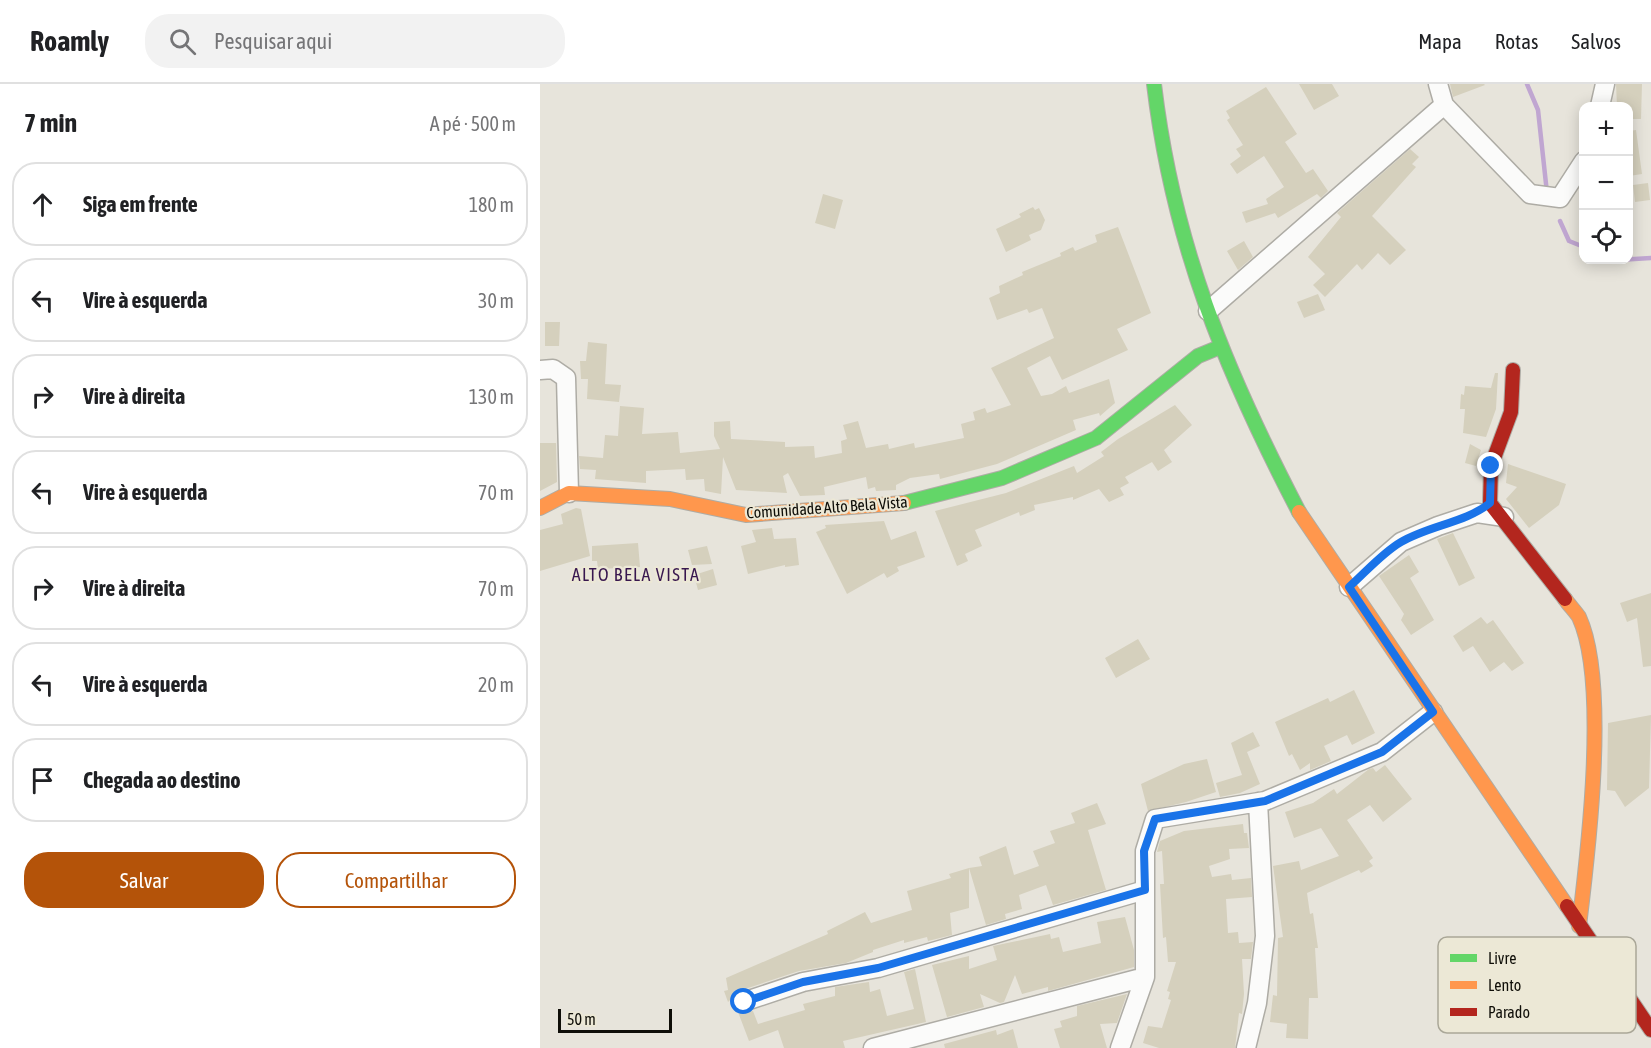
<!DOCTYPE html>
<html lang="pt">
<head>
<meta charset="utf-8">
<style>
	:root { --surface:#fff; --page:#f2f2f2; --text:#202124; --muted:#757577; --line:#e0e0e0; --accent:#b45309 }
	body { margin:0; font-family:"Asap Condensed",sans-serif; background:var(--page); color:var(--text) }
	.controls { position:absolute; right:18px; top:18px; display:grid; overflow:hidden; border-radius:12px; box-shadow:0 3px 15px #0003 }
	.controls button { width:54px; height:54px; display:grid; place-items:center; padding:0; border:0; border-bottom:2px solid var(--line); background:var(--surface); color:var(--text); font:30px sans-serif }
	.scale { position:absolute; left:18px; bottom:15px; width:114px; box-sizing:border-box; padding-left:6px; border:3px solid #0f0e08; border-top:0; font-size:16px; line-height:21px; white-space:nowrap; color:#0f0e08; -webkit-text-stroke:4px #ece8d6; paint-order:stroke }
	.stop { position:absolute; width:18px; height:18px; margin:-14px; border:4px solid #1a73e8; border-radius:50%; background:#fff }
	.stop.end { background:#1a73e8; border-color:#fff; box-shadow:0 2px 6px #0008 }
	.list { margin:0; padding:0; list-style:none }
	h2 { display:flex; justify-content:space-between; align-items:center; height:78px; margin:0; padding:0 24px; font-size:26px }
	h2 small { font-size:20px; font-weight:400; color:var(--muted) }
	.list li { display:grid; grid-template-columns:39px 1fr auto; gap:18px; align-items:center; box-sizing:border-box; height:84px; margin:0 12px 12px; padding:0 12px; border:2px solid var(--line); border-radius:24px }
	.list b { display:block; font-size:22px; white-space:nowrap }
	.list em { font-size:20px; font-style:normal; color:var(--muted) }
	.actions { display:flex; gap:12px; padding:18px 24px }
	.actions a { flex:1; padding:14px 0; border:2px solid var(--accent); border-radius:24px; text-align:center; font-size:21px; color:var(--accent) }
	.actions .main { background:var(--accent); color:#fff }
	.icon { flex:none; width:33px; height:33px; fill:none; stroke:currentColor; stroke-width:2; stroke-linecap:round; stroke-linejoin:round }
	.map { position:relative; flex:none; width:1111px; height:964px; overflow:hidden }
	header { display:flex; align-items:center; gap:36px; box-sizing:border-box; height:84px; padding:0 30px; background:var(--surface); border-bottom:2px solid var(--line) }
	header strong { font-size:28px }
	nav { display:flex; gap:33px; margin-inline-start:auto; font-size:21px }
	.search { width:420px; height:54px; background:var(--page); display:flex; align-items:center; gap:15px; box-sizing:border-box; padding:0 21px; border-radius:24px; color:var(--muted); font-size:22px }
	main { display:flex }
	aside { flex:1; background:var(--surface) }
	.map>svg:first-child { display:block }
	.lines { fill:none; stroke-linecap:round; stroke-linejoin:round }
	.stream { stroke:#c0a6d1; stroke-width:4.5 }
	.building { fill:#d5d0bd }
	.street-casing { stroke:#aeaca5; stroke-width:21 }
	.fast-casing { stroke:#aeaca5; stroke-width:16 }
	.slow-casing { stroke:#aeaca5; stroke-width:16 }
	.jam-casing { stroke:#aeaca5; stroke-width:16 }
	.street { stroke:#fbfbfa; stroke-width:18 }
	.fast { stroke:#63d668; stroke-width:14 }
	.slow { stroke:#ff974d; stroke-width:14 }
	.jam { stroke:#b3261e; stroke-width:14 }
	.route { stroke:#1a73e8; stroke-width:8 }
	.labels { text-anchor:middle; stroke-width:4.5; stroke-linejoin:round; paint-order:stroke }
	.street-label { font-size:16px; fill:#0f0e08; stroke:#ece8d6 }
	.neighbourhood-label { font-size:18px; letter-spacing:1.5px; fill:#38174f; stroke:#ece8d6 }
	.key { fill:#ece8d6; stroke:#aaa798; stroke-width:1.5 }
	.key-label { font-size:16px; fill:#0f0e08 }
</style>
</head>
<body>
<header>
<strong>Roamly</strong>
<div class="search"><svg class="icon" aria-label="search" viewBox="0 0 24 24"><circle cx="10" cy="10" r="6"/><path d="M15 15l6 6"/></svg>Pesquisar aqui</div>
<nav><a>Mapa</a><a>Rotas</a><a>Salvos</a></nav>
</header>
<main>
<aside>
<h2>7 min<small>A pé · 500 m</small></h2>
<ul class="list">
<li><svg class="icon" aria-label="ahead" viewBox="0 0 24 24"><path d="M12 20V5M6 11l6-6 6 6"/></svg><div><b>Siga em frente</b></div><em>180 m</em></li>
<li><svg class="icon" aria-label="left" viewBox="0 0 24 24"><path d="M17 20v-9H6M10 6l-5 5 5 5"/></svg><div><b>Vire à esquerda</b></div><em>30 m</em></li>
<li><svg class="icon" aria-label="right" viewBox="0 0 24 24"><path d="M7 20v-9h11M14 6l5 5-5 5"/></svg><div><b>Vire à direita</b></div><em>130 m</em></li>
<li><svg class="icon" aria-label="left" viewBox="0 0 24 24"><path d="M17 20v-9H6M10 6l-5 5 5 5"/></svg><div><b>Vire à esquerda</b></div><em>70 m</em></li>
<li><svg class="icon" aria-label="right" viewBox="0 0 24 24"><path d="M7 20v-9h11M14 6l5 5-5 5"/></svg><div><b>Vire à direita</b></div><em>70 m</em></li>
<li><svg class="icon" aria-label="left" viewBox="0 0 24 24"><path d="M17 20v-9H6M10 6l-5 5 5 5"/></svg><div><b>Vire à esquerda</b></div><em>20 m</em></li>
<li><svg class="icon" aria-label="arrive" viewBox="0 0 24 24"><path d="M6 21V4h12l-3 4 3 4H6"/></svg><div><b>Chegada ao destino</b></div></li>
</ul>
<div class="actions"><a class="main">Salvar</a><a>Compartilhar</a></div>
</aside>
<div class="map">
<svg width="1111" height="964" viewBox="0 0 1111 964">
	<rect width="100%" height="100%" fill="#e7e4db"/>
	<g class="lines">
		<path class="stream" d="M 987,0 L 998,26 L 1007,109
			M 1020,137 L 1029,157 L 1044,163
			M 1078,176 L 1111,174"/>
	</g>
	<path class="building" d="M 759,0 L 792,0 L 799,12 L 774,26 Z
		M 910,0 L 944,0 L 945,1 L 913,13 Z
		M 1076,0 L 1102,0 L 1101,35 L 1089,35 L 1089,22 L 1077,22 Z
		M 726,3 L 757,50 L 745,58 L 766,89 L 773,85 L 788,107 L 781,114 L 777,110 L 738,134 L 735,129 L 706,139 L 702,128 L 728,120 L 726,115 L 744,103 L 724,72 L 697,90 L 690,80 L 701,72 L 696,65 L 703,61 L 687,36 L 690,34 L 686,27 Z
		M 1096,46 L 1102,90 L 1089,92 L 1089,47 Z
		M 870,65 L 879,73 L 872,80 L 876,83 L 832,132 L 866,166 L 850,181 L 838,169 L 822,186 L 817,180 L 785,213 L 773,201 L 785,190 L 768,173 L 801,133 L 797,129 Z
		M 1108,99 L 1110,116 L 1095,118 L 1093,101 Z
		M 283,110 L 303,116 L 295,145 L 275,139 Z
		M 493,123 L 495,126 L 499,124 L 505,136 L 501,146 L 489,151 L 491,156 L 466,168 L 456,145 L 481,133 L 479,130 Z
		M 578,143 L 611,229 L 577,245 L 588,266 L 522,296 L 510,272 L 487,284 L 501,312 L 512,310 L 526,302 L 529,309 L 569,295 L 575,319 L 560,332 L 559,329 L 533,336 L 536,346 L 457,380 L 400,395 L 399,390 L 370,394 L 356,401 L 356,406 L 336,407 L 335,403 L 328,405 L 326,393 L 284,403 L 285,411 L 260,412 L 248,389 L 243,392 L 247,409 L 196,406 L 183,373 L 181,410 L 165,407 L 164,395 L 146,396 L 145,385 L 106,387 L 106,399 L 55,395 L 56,386 L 40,385 L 39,372 L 63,374 L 65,351 L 78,352 L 80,322 L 104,324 L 102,350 L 138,348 L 140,369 L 180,365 L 174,352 L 174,338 L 190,337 L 191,355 L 245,358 L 245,363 L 274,362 L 275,374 L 302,369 L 301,357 L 307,355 L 303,341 L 318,337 L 326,364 L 348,360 L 349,365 L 374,359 L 375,364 L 424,354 L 421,340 L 435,336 L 433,328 L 445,324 L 447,329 L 471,321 L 451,284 L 514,254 L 502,224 L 489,229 L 487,225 L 457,236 L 449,214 L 460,209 L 459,202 L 483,191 L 482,188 L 521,172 L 520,169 L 533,163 L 535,167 L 557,158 L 555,151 Z
		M 704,157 L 713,173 L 698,186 L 687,167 Z
		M 778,210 L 785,226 L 764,234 L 757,218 Z
		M 5,238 L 20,238 L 19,262 L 5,262 Z
		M 48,258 L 67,260 L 65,300 L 81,301 L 79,318 L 47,315 L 48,295 L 41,295 L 40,277 L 46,277 Z
		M 955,289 L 958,289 L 956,325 L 946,353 L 923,349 L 925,325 L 920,325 L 921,310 L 924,311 L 925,302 L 951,304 Z
		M 635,321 L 652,341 L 624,366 L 632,378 L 618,387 L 612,378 L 585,393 L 589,399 L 580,404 L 584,411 L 569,418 L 559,405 L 533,416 L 533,413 L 494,421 L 495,426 L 480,432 L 479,428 L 435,446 L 442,462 L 425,470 L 428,477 L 417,482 L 395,427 L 466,409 L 534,382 L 537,389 L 564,372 L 561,368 L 578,355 Z
		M 0,359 L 16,359 L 17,398 L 0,407 Z
		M 930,360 L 941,366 L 936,382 L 925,379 Z
		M 968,380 L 1026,400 L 1019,421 L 989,444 L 966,415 L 977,403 L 966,399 Z
		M 36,424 L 41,425 L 50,472 L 0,487 L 0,446 L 23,440 L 21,430 Z
		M 344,437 L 351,456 L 376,447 L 385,473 L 357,483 L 359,487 L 347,494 L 344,489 L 307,510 L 276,448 L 286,444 L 285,441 Z
		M 232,444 L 234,455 L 256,454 L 259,481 L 245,483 L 245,481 L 208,490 L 201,462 L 216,458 L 212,446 Z
		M 913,449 L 935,494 L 919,502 L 897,455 Z
		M 98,459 L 100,483 L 58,485 L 57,477 L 52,477 L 52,462 Z
		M 167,462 L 172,480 L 152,481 L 148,466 Z
		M 869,471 L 879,488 L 870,494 L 894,536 L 871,551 L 861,536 L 864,530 L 839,492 Z
		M 173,485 L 177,501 L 158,506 L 154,491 Z
		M 1111,509 L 1111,582 L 1103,583 L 1097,534 L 1087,538 L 1080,519 Z
		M 941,533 L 947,540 L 953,536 L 984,579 L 972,587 L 964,578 L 950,588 L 933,562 L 923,568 L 913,552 Z
		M 598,555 L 610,575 L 576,594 L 565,574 Z
		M 814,606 L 835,649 L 812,661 L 807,651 L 784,662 L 791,677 L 770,686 L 770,679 L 760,686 L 752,670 L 749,672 L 735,638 L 777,619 L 788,614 L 790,618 Z
		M 1111,631 L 1109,704 L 1085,723 L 1075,707 L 1067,706 L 1068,639 Z
		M 713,648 L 720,662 L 707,668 L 720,700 L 700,709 L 680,713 L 676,699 L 702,691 L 691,659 Z
		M 667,675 L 676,708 L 646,718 L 608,727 L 601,700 L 644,680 Z
		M 845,681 L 872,715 L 843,738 L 830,721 L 807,736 L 833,774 L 829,777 L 833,782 L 821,789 L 819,786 L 767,809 L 770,830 L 773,829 L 778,864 L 775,864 L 778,914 L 769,914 L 768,955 L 746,954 L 747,940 L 730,938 L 733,911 L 737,912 L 738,854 L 743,853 L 733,782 L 759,777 L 761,786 L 799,772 L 781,744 L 754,754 L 745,728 L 773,719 L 794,705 L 797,710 L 829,685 L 833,684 L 836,688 Z
		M 557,719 L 566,740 L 548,746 L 566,806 L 513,821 L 506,801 L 479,811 L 482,825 L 465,830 L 466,835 L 446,841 L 429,784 L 442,782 L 439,773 L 466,762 L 474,791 L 499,782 L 493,767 L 515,759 L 510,747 L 535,739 L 531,729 Z
		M 703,740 L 704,749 L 707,749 L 709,764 L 689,765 L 690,775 L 669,782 L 672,793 L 691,790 L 692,796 L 711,794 L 712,813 L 686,815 L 688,849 L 698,848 L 699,859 L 713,858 L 711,875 L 702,875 L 704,910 L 702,930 L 699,929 L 695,964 L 619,964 L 603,959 L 608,942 L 622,944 L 631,916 L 628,915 L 630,908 L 627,907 L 636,878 L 628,878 L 626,853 L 623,854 L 620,800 L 624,800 L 622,767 L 617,768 L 620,757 L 644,747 Z
		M 429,784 L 429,824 L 410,829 L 412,851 L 388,857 L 387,853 L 364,859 L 364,856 L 333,866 L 333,868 L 306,879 L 259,887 L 199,907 L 188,918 L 184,907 L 188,906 L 186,894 L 288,850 L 287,847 L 325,828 L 331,839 L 372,826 L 367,807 L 411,794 L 409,790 Z
		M 585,833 L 594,866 L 594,883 L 508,907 L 508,903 L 482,910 L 475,891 L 464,918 L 460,919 L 440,910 L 444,923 L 407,933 L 392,881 L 429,872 L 429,885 L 457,876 L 453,862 L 510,850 L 511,855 L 519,853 L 523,868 L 561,859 L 557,838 Z
		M 375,885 L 386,938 L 303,957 L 305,964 L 244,964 L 238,946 L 209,957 L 198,928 L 213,927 L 218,940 L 265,926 L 263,920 L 295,912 L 295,903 L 329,898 L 330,908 L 340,905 L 347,932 L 374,925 L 364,888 Z
		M 587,910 L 577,939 L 560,940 L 567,964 L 520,964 L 514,945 L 522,943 L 520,937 L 537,932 L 537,922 Z
		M 473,945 L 478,964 L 405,964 L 404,960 L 456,946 L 457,951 Z"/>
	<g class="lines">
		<g class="street-casing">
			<path id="street" d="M 898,0 L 904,21 L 990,110 L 1020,114 L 1044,77
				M 1060,22 L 1065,0
				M 668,227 L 904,21
				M 0,286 L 13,285 L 26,294 L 29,409
				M 809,503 L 861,458 L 898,442 L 937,429 L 964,433
				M 203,918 L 263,898 L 338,884 L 605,806
				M 333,964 L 605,893
				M 580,964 L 605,893 L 605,767 L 615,735 L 725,717 L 842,668 L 893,628
				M 706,964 L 717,919 L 725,852 L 718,718"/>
		</g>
		<g class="fast-casing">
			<path id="fast" d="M 614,0 C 633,160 685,286 759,428
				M 364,419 L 462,394 L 556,354 L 658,272 L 680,263"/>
		</g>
		<g class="slow-casing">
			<path id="slow" d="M 0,424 L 29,409 L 130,415 L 206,431 L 364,419
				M 759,428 L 1027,822
				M 1025,515 C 1029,521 1035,527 1039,533 C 1069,598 1048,769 1039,842"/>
		</g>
		<g class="jam-casing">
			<path id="jam" d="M 973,286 L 971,328 L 951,382 L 950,419 L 1025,515
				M 1027,822 L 1111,946"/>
		</g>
		<use href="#street" class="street"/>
		<use href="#fast" class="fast"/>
		<use href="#slow" class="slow"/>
		<use href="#jam" class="jam"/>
	</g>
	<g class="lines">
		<path class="route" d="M 204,918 L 263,898 L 338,884 L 605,806 L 604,767 L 615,735 L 725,717 L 842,668 L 893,628 L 809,503 C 825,489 842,469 861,458 C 890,441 925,439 950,419 L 951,382"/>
	</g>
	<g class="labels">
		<g class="street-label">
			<text transform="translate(287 423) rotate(-4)" y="6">Comunidade Alto Bela Vista</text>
		</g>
		<g class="neighbourhood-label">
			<text x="96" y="497">ALTO BELA VISTA</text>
		</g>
	</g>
	<rect x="898" y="853" width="198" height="96" rx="9" class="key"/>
	<rect x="910" y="870" width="27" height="8" fill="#63d668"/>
	<rect x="910" y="897" width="27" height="8" fill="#ff974d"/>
	<rect x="910" y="924" width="27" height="8" fill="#b3261e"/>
	<g class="key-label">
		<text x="948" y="880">Livre</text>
		<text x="948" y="907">Lento</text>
		<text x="948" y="934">Parado</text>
	</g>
</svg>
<div class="controls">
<button>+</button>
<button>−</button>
<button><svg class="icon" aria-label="locate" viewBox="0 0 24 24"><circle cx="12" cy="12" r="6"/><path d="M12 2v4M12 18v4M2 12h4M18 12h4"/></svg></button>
</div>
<div class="scale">50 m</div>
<div class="stop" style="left:204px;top:918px"></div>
<div class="stop end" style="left:951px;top:382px"></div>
</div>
</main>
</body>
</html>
